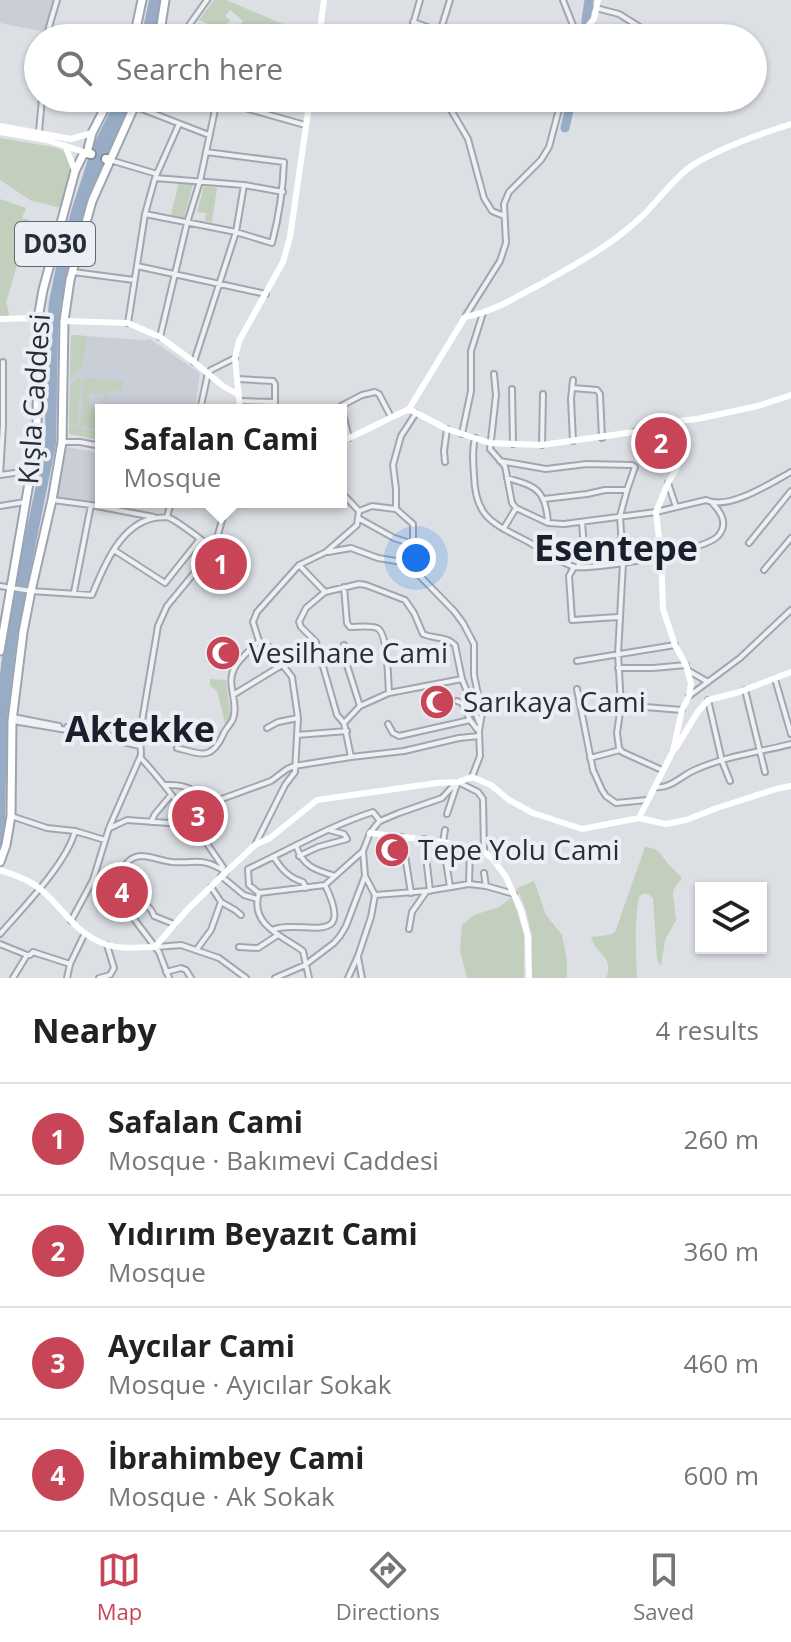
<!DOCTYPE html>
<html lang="en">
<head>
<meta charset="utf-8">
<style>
	:root { --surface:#fff; --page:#f6f6f6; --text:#222; --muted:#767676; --line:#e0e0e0; --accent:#c84457 }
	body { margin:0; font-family:"Open Sans",sans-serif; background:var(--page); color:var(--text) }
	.controls { position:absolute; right:24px; bottom:24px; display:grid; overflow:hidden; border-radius:0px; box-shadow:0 2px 6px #0004 }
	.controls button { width:72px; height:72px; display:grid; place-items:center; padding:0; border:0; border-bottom:2px solid var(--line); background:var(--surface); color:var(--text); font:40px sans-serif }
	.you { position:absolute; left:416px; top:558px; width:28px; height:28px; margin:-20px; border:6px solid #fff; border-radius:50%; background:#1a73e8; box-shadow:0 0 0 12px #1a73e833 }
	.badge { display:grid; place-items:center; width:52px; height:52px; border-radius:50%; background:var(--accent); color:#fff; font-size:26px; font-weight:700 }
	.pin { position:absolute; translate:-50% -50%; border:4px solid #fff; box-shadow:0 2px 8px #0006 }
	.popup { position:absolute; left:95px; top:404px; width:252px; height:104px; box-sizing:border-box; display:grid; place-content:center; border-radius:0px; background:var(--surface); filter:drop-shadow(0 2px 6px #0005); font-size:26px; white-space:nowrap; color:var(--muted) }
	.popup b { font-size:30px; color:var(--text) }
	.popup::after { content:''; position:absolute; left:50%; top:100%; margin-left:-16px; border:16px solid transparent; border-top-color:var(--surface) }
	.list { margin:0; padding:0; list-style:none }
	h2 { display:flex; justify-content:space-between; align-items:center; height:104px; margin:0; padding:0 32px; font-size:34px }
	h2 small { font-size:26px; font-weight:400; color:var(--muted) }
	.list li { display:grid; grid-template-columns:52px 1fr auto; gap:24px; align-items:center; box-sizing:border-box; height:112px; padding:0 32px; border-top:2px solid var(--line) }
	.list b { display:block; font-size:30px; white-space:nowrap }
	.list p { margin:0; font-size:26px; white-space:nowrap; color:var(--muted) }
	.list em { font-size:26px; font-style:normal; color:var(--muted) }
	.icon { flex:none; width:44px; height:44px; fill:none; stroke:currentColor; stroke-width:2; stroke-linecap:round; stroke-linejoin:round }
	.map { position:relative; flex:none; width:791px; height:978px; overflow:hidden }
	.search { position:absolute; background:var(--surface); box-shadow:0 2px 6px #0004; left:24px; right:24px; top:24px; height:88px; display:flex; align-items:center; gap:20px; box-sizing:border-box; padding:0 28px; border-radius:44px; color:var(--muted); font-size:30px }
	.sheet { height:552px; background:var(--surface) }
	nav { display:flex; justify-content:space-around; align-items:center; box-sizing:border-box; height:112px; border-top:2px solid var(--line); background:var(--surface); font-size:22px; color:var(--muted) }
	nav a { display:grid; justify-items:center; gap:4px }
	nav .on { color:var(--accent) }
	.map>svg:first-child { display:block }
	.built { fill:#cacfd7 }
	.green { fill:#c2cfbd }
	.water { fill:#98adc5 }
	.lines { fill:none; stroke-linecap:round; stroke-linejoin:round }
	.river { stroke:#98adc5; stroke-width:9 }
	.street-casing { stroke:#a2a7af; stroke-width:8 }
	.primary-casing { stroke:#9ca4b1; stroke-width:11 }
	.highway-casing { stroke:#848d9b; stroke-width:12 }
	.street { stroke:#eef0f4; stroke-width:4 }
	.secondary { stroke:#fff; stroke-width:6 }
	.primary { stroke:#fff; stroke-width:7 }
	.highway { stroke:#fff; stroke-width:8 }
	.labels { text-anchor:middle; stroke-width:8; stroke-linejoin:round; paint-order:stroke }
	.shield { fill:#ebeef3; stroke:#616872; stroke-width:2 }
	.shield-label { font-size:26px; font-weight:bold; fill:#262e3b }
	.street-label { font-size:28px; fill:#262e3b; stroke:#ebeef3 }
	.poi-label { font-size:28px; fill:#262e3b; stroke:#ebeef3; text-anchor:start }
	.district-label { font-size:36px; font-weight:bold; fill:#191f2c; stroke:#ebeef3 }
</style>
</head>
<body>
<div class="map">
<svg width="791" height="978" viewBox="0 0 791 978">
	<rect width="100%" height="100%" fill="#dce0e5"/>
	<path class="built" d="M 0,0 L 54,0 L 45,32 L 0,23 Z
		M 71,335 L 143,340 L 150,339 L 200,373 L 195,410 L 101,410 L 101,440 L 69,434 Z
		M 67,447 L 101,453 L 101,502 L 124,502 L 123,511 L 56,498 Z"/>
	<path class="green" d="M 214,0 L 226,0 L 290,27 L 289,38 L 260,38 L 257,36 L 255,38 L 248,38 L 237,29 L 243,21 L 230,10 L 225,16 L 230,20 L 222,30 L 199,20 Z
		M 0,138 L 53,147 L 64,151 L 68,156 L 72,170 L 61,208 L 30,200 L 0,180 Z
		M 179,182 L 193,184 L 184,218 L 171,215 Z
		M 204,186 L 217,188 L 212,222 L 205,221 L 206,213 L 197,212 Z
		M 0,199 L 26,208 L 22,218 L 30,220 L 6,303 L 7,304 L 9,316 L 0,318 Z
		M 71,335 L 87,336 L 82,365 L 70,381 Z
		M 77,378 L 81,379 L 77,427 L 101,434 L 101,440 L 69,434 L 69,426 L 77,427 L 69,423 L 70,387 Z
		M 84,378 L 123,381 L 123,391 L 108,391 L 109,399 L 104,399 L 104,394 L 90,393 L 89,407 L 103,408 L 104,403 L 109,404 L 108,410 L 101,410 L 101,417 L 98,417 L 97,428 L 80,427 Z
		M 210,679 L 226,680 L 231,720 L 225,724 L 217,691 L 210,686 Z
		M 645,847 C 661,848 662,858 672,868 C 676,871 679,874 682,878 L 674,888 L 673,895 L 676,920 L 665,940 L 661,966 L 657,960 L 653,898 L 648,894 L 642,894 L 639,897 C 634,927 636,948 637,978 L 606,978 C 615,957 596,955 591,937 L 609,935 L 615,932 Z
		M 534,881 L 546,915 L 562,935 L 567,960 L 567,978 L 531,978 L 532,936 L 526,911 L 517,888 Z
		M 512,897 L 524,934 L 524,978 L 467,978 L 460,951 L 462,925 L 474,915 L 499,907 Z"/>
	<path class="water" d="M 149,0 L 161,0 L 154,38 L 141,38 Z
		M 117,98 L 133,98 L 88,197 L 68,270 L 61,303 L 58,337 L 56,444 L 17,637 L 7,719 L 5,828 L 0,851 L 0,674 L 6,625 L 45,443 L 46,337 L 49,301 L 56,267 L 72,208 L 92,147 Z"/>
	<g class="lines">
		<path class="river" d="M 586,38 L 586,20 L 589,0
			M 565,128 L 572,98"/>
		<g class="street-casing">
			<path id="street" d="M 563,0 L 578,38
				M 596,8 L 619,14 L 643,29 L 668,34 L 696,34
				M 413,22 L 430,28 L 441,29 L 450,0
				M 48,38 L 49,27 L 57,0
				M 180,38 L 207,0
				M 412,38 L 412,28 L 420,0
				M 210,98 L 305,125
				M 444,98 L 468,139 L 484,198 L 492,211 L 504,216
				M 134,106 L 209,135
				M 39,132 L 42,98
				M 110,160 L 157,174
				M 155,178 L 244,185 L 283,192
				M 145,214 L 236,232 L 272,243 C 279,216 283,190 284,162 L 206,152
				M 137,266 L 266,294
				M 73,272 L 134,280
				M 466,315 L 500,261 L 506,243 L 504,204 L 509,192 L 541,160 L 549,147 L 562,98
				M 128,323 L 145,214 L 155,178 L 179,124
				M 160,337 L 187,223 L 200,181 L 217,100
				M 194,362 L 236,232 L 244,185
				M 494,374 L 496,395 L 490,449 L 505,466 L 512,503 L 516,508 L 548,523 L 564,524 L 656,512 L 706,500 C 728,511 771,483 791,472
				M 238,379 L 273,381 L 275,384 L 275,410
				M 573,388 L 597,390 L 600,394 L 602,438
				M 512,389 L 513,444
				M 240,401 L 275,402
				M 200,410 L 208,373 L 211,370 L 235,358
				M 634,432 L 643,447 L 645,456 L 674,450
				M 462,434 L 471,391 L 471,351 L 483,313
				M 349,438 L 341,406 L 362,395 L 375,392 L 379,394 L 391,417
				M 475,438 C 472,450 473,462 474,475 C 475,521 496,524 532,544 C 541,550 566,565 575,567 C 596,570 705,551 718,536 C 728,525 722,513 713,504
				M 573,441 L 571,399 L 573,380
				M 64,442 L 80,442 L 101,446
				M 542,445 L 543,394
				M 500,461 L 546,469 L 587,464 L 632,465 L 635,467 L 627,490 L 620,516 L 623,563 L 618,654 L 621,705 L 617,733 L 619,748 L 622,752 L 662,770
				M 445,462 L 444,451 L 447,429
				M 0,475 L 3,425 L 3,362
				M 0,475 L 29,471
				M 507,478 C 536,486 546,490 548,523
				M 668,483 L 676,507
				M 544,499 L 587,494 L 605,490 L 627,490
				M 53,500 L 91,505 L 154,517
				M 0,506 L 25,502
				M 396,509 L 396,489 L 393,465 L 401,436 L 416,413
				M 396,509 L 413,524 L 413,543
				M 359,511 L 372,506 L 395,509
				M 167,517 L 171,502
				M 358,518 L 394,538 L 413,544 L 418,549
				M 504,528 L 516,508
				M 749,543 L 791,491
				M 584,549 L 622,548
				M 114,550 L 165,583 L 200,539
				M 328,552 L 351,548 L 378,558 L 402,562 L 414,570 L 454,611 L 463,623 L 474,644 L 474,675 L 482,713 L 479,731 L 480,756 L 472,777
				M 299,565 L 325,592
				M 574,567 L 569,576 L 572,620 L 618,617
				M 578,567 L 584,549 L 582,522
				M 764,570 L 791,538
				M 0,586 L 31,591 L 92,595 C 104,566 120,525 154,518 C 155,518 165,517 167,517 C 176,519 205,543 214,549
				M 344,587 L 347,623 L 350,627 C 357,627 370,625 377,628 C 388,632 388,681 389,693
				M 74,592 L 91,505
				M 344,645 L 346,662 L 360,706
				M 577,661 L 675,645
				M 618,668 L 653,668 L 686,665
				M 689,671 L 708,682
				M 775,679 L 791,734
				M 577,689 L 593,770 L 602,790 L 606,796 L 616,803 L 647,800
				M 745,690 L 765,772
				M 233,695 L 282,665
				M 689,696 L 740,658 L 791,610
				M 708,700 L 722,761 L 730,781
				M 457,701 L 462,703 L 470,720 L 477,729
				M 621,705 L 682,710
				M 13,717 L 59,726
				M 13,721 L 79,732 L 140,746
				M 344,723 L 337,715 L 316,642 L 301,627 L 299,622 L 306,608 L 325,592 L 359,584 L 366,585 L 405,600 L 414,613 L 423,634 C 433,639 447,636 455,645 L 462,679
				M 388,724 L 393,733 L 399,736 L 470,720
				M 67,727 L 139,742
				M 267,728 L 278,722 L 298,718
				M 297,735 L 347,731
				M 177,748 C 201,754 211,761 223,735 C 225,729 231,724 233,719 C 239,703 226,684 234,669 C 239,658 251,650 259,641 L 292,660 L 320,660
				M 140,757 C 172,792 197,829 223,867
				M 351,757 L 344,723 L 360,706 L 389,693 L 462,679 L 479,722
				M 590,758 L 620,750
				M 460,783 L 478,792 L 483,799 L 484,852
				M 166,785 C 186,784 195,789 208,804
				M 656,787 C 671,789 683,774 697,769 C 726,756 760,752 791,744
				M 447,814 L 457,784
				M 188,815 L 208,804 L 271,781 L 287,769 L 294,766 L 351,757 L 404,751 L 459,738 L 479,736
				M 11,816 L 47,828 L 75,831 L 105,840
				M 151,822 L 155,814 L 171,795
				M 110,828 L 127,820 L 169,823 L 190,818
				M 445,830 L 443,842 L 450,887
				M 402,837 L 411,893
				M 424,839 L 430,891
				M 256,843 L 285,785 L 295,772 L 298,718 L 292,677 L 278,659 L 259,641 L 253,622 L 257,612 L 299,565 L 326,552 L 357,525 L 359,511 L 341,492
				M 296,845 C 302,866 315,870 335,876
				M 299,856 L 318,847 L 347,839 L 344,834 L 329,830
				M 274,857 C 281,869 289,878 303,882 L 306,888
				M 484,873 L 486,886
				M 221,876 L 244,895 L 257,899
				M 93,880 C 100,889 108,901 120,902 C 122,902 124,901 126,901 C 139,900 150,904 154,916 L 174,924
				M 469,884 L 470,848
				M 325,885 L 363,851
				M 211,887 L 221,902 L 235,910 L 241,915
				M 259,893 L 249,885 L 248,869 C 289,850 329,826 373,812 L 380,821
				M 375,895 L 427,891 L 469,884 L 486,886 L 514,894
				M 115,901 C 116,885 121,857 141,856 C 151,856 162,861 172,862 C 198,864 200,856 226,872
				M 122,903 L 159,952 L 169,978
				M 71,921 L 93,880 L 109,828 L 141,755 L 140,733 L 158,626 L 167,606 L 214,549 L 227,502
				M 409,929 L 412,912 L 426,892
				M 272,930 C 301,918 357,950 325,885 L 259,893 C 249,925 283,936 303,951 L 309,978
				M 0,934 C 22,909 67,863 75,831
				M 0,944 L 27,955 L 30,955 L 33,952 L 70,964
				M 157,947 L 181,945 L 219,958 L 246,978
				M 239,947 L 258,948 L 278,935
				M 197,949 L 211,930 L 221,902
				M 358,957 L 362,978
				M 166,972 L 181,968 L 186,970 L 191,978
				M 13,978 L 27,955
				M 67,978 L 70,964 L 84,935
				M 99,978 L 110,975 L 114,968 L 107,945
				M 275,978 L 305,965 L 334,943 L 340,936 L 346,926 L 365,876 L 363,851 L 370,833 L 377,824 L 380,821 L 399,813 L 442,798 L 456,783
				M 348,978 L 358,956 L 371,917 L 375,895 L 365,876"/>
		</g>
		<g class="primary-casing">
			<path id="primary" d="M 134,38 L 142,0
				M 159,38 L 165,0
				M 0,651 L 34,454 L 37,429 L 38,318 L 43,290 L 75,171 L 83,155 L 87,153 L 92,133 L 110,98
				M 0,862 L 6,845 L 11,816 L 12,721 L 23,632 L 31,591 L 52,500 L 62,442 L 64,321 L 70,280 L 92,201 L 138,98"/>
		</g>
		<g class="highway-casing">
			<path id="highway" d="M 87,153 L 91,154
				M 106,159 L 110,160"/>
		</g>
		<use href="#street" class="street"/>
		<path class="secondary" d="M 583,32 L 594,19 L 598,0
			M 319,38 L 324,0
			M 0,126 L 71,139 L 92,133
			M 0,132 L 47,140 L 87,153
			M 65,145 L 75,171
			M 0,319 L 38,318
			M 64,321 L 128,323 L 160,337 L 194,362 L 223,386 L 239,395
			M 409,409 L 447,429 L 490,443 L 542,445 L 634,432 L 668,422 L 697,419 L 758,406 L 791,395
			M 240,410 L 235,358 L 239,341 L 283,262 L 290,237 L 310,98
			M 341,442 L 409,409 L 465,317 C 492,312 513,299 537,286 C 573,266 609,247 639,219 C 657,203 671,181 690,167 C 715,150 762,133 791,124
			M 676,748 L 697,713 L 708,700 L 739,692 L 791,672
			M 639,818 L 673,751 L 682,710 L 689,696 L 691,684 L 686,665 L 675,645 L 663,609 L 661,556 L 656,512 L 668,483 L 678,466 L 678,457 L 674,450 L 668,422
			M 370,833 L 443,842 L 484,852 L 492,858 L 506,877 L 521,910 L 528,937 L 529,978
			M 0,870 C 13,874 28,879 39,888 C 64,908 74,933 105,944 C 121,950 138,947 155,947 L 187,910 L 226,872 L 255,845 L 270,838 L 317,800 L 437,783 L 458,782 L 472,777 L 491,785 L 509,800 L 533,813 L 582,829 L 639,818 L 666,824 L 686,820 L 717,808 L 776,789 L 791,786"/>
		<use href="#primary" class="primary"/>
		<use href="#highway" class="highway"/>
	</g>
	<defs>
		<g id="mosque-disc" transform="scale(1.8)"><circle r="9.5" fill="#c84457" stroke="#ebeef3"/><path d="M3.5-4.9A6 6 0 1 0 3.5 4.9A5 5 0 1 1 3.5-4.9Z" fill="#fff"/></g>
	</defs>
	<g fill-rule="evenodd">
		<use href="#mosque-disc" x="223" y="653"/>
		<use href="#mosque-disc" x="437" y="702"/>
		<use href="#mosque-disc" x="392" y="850"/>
	</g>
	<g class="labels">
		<rect class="shield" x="15" y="222" width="80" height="44" rx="6"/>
		<g class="shield-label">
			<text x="55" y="253">D030</text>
		</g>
		<g class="street-label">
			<text transform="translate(34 399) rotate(-86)" y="10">Kışla Caddesi</text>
		</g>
		<g class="poi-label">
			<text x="249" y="663">Vesilhane Cami</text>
			<text x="463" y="712">Sarıkaya Cami</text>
			<text x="418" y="860">Tepe Yolu Cami</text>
		</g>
		<g class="district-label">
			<text x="616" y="561">Esentepe</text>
			<text x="140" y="742">Aktekke</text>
		</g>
	</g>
</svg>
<div class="controls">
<button><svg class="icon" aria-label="layers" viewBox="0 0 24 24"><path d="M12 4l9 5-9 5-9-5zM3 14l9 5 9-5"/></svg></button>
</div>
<div class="you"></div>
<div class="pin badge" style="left:221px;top:564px">1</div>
<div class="popup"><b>Safalan Cami</b>Mosque</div>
<div class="pin badge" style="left:661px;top:443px">2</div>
<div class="pin badge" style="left:198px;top:816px">3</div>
<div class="pin badge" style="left:122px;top:892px">4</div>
<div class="search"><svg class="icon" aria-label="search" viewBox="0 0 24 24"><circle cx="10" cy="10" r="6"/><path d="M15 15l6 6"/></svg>Search here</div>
</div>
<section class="sheet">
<h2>Nearby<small>4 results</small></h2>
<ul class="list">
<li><span class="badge">1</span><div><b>Safalan Cami</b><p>Mosque · Bakımevi Caddesi</p></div><em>260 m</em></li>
<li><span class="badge">2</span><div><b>Yıdırım Beyazıt Cami</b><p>Mosque</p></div><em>360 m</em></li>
<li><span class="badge">3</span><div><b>Aycılar Cami</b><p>Mosque · Ayıcılar Sokak</p></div><em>460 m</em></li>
<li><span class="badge">4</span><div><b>İbrahimbey Cami</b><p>Mosque · Ak Sokak</p></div><em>600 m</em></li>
</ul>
</section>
<nav>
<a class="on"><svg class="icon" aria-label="map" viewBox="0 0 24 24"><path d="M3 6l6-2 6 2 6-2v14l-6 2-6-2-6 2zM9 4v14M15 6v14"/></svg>Map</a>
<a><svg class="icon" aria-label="directions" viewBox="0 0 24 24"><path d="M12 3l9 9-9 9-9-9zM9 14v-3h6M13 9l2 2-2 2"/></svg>Directions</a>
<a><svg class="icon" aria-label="saved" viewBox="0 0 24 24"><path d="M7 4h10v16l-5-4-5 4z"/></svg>Saved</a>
</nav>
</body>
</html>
